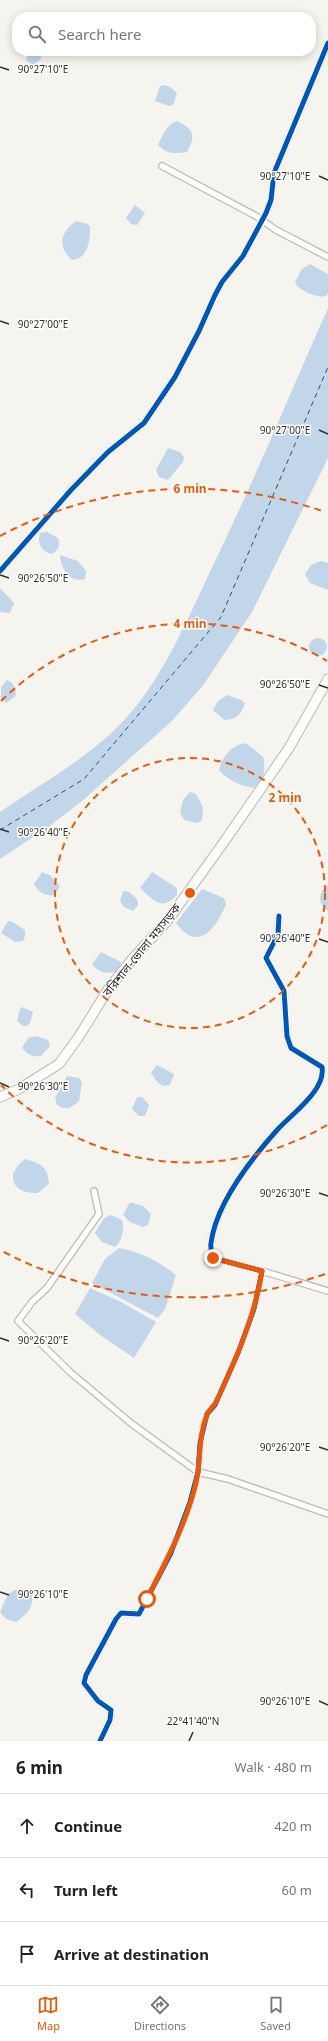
<!DOCTYPE html>
<html lang="en">
<head>
<meta charset="utf-8">
<style>
	:root { --surface:#fff; --page:#f2f2f2; --text:#222; --muted:#767676; --line:#e0e0e0; --accent:#ea580c }
	body { margin:0; font-family:"Noto Sans","Noto Sans Bengali",sans-serif; background:var(--page); color:var(--text) }
	.stop { position:absolute; width:12px; height:12px; margin:-9px; border:3px solid #ea580c; border-radius:50%; background:#fff }
	.stop.end { background:#ea580c; border-color:#fff; box-shadow:0 1px 4px #0008 }
	.list { margin:0; padding:0; list-style:none }
	h2 { display:flex; justify-content:space-between; align-items:center; height:52px; margin:0; padding:0 16px; font-size:17px }
	h2 small { font-size:13px; font-weight:400; color:var(--muted) }
	.list li { display:grid; grid-template-columns:26px 1fr auto; gap:12px; align-items:center; box-sizing:border-box; height:64px; padding:0 16px; border-top:1px solid var(--line) }
	.list b { display:block; font-size:15px; white-space:nowrap }
	.list em { font-size:13px; font-style:normal; color:var(--muted) }
	.icon { flex:none; width:22px; height:22px; fill:none; stroke:currentColor; stroke-width:2; stroke-linecap:round; stroke-linejoin:round }
	.map { position:relative; flex:none; width:328px; height:1741px; overflow:hidden }
	.search { position:absolute; background:var(--surface); box-shadow:0 2px 10px #0003; left:12px; right:12px; top:12px; height:44px; display:flex; align-items:center; gap:10px; box-sizing:border-box; padding:0 14px; border-radius:16px; color:var(--muted); font-size:15px }
	.sheet { height:244px; background:var(--surface) }
	nav { display:flex; justify-content:space-around; align-items:center; box-sizing:border-box; height:56px; border-top:1px solid var(--line); background:var(--surface); font-size:11px; color:var(--muted) }
	nav a { display:grid; justify-items:center; gap:2px }
	nav .on { color:var(--accent) }
	.map>svg:first-child { display:block }
	.water { fill:#c1d6e9 }
	.lines { fill:none; stroke-linecap:round; stroke-linejoin:round }
	.ferry { stroke:#225179; stroke-width:1; stroke-dasharray:5 4; stroke-linecap:butt }
	.minor-casing { stroke:#bcbab6; stroke-width:8 }
	.trunk-casing { stroke:#bcbab6; stroke-width:11 }
	.minor { stroke:#fefdfc; stroke-width:5.5 }
	.trunk { stroke:#fefdfc; stroke-width:9 }
	.cycleway-casing { stroke:#fff; stroke-width:8 }
	.cycleway { stroke:#0057b8; stroke-width:5 }
	.route { stroke:#ea580c; stroke-width:5 }
	.ticks { fill:none; stroke:#302e2b; stroke-width:1.5 }
	.ring { fill:none; stroke:#e8590c; stroke-width:2; stroke-dasharray:7 5 }
	.labels { text-anchor:middle; stroke-width:3; stroke-linejoin:round; paint-order:stroke }
	.street-label { font-size:12px; fill:#302e2b; stroke:#fff }
	.ticks-label { font-size:10px; text-anchor:middle; fill:#302e2b; stroke:#fff; stroke-width:3; stroke-linejoin:round; paint-order:stroke }
	.centre { fill:#e8590c; stroke:#fff; stroke-width:2 }
	.ring-label { font-size:12px; text-anchor:middle; font-weight:bold; fill:#e8590c; stroke:#fff; stroke-width:3; stroke-linejoin:round; paint-order:stroke }
</style>
</head>
<body>
<div class="map">
<svg width="328" height="1741" viewBox="0 0 328 1741">
	<rect width="100%" height="100%" fill="#f6f4ee"/>
	<path class="water" d="M 29,51 L 43,52 L 40,60 L 33,65 L 26,60 Z
		M 164,85 L 170,87 L 177,93 L 173,105 L 169,106 L 155,101 L 160,86 Z
		M 177,121 C 194,129 196,136 187,152 C 176,154 166,154 158,145 C 162,136 167,124 177,121 Z
		M 135,205 L 145,213 L 137,225 L 131,224 L 126,218 Z
		M 76,221 L 85,223 L 90,226 C 90,240 89,258 72,260 C 57,246 60,233 76,221 Z
		M 310,264 L 328,274 L 328,293 L 326,296 C 316,298 304,292 296,285 L 295,282 L 302,269 Z
		M 328,308 L 328,458 L 252,612 L 204,684 L 173,720 L 82,801 L 47,828 L 0,859 L 0,812 C 42,783 92,756 126,718 C 161,680 186,623 208,576 C 251,488 288,398 328,308 Z
		M 168,448 L 180,452 L 184,457 L 183,462 L 168,480 L 159,477 L 156,470 Z
		M 47,532 L 58,538 C 60,545 59,549 52,554 C 41,552 37,543 40,533 Z
		M 60,555 L 78,561 L 86,571 L 85,579 C 69,583 61,569 60,555 Z
		M 321,561 L 328,563 L 328,590 L 310,583 L 305,574 L 311,565 Z
		M 0,588 L 14,603 L 10,613 L 0,612 Z
		M309 647a9 9 0 1 1 18 0a9 9 0 1 1-18 0Z
		M 7,680 C 15,683 17,690 15,697 L 6,703 L 1,698 L 1,687 Z
		M 227,695 L 241,700 L 245,703 C 241,715 236,720 224,720 L 213,710 L 218,701 Z
		M 244,743 L 250,746 L 263,757 C 266,770 264,779 254,788 C 241,786 227,780 219,770 C 222,757 231,746 244,743 Z
		M 190,792 L 196,794 L 203,807 L 202,820 L 197,823 L 184,820 L 180,812 L 183,800 Z
		M 42,872 L 50,875 L 60,886 L 55,895 C 45,896 39,893 34,884 Z
		M 152,872 L 177,888 L 177,895 C 161,912 154,900 140,888 Z
		M 328,885 L 328,911 C 317,904 318,892 328,885 Z
		M 202,889 L 224,898 L 226,904 C 216,929 198,953 176,923 Z
		M 123,891 L 129,892 L 137,899 L 138,905 L 133,911 L 124,907 L 120,901 Z
		M 8,921 L 11,921 L 25,930 L 25,936 L 23,941 L 15,942 L 1,933 Z
		M 101,952 L 121,962 L 119,970 C 109,975 98,973 92,964 Z
		M 22,1007 L 33,1012 L 30,1023 L 27,1026 L 23,1026 L 17,1021 L 20,1009 Z
		M 36,1036 L 48,1040 L 50,1046 L 41,1056 C 32,1057 28,1055 22,1048 L 28,1038 Z
		M 157,1065 L 174,1074 L 170,1085 L 163,1086 L 157,1082 L 151,1073 Z
		M 67,1076 L 79,1078 L 82,1083 L 79,1101 C 71,1108 67,1111 57,1105 L 55,1098 Z
		M 137,1097 L 142,1097 L 149,1105 L 145,1116 L 139,1116 L 132,1109 Z
		M 25,1159 C 41,1164 48,1166 49,1184 L 38,1193 C 25,1193 12,1190 13,1174 L 18,1165 Z
		M 130,1202 L 143,1206 L 151,1214 L 148,1225 L 143,1227 L 130,1222 L 123,1215 Z
		M 111,1215 L 122,1220 C 125,1229 122,1241 115,1247 L 102,1242 L 95,1233 L 104,1218 Z
		M 119,1248 C 141,1252 158,1261 176,1275 L 165,1309 L 158,1318 L 92,1283 L 105,1259 Z
		M 90,1288 L 121,1302 L 156,1322 L 134,1358 L 100,1335 L 75,1314 Z
		M 15,1590 L 24,1590 L 32,1594 C 34,1608 27,1614 16,1622 L 6,1619 L 0,1612 L 8,1594 Z"/>
	<g class="lines">
		<path class="ferry" d="M 0,830 L 84,779 L 221,617 L 328,367"/>
		<g class="minor-casing">
			<path id="minor" d="M 162,166 L 256,216 L 276,230 L 328,257
				M 0,571 L 71,490 L 108,452 L 144,423 L 175,377 L 199,331 L 215,295 L 222,282 L 243,256 L 266,213 L 271,200 L 274,173 L 328,43
				M 94,1191 L 99,1214 L 47,1288 L 32,1302 L 18,1321 L 71,1373 L 132,1424 L 198,1472 L 228,1479 L 328,1514
				M 262,1271 L 328,1291
				M 100,1741 L 110,1720 L 111,1710 L 98,1701 L 84,1683 L 86,1675 L 116,1619 L 121,1613 L 139,1614 L 171,1553 L 190,1502 L 198,1472 L 200,1443 L 207,1414 L 215,1405 L 238,1353 L 254,1309 L 262,1271 L 213,1258 C 212,1253 210,1247 211,1243 C 216,1204 252,1158 278,1129 C 292,1114 326,1090 322,1067 L 291,1048 L 287,1036 L 284,991 L 266,958 L 278,934 L 279,916"/>
		</g>
		<g class="trunk-casing">
			<path id="trunk" d="M 0,1097 L 19,1089 L 59,1064 L 78,1038 L 109,988 L 134,957 L 168,920 L 224,842 L 289,748 L 328,679"/>
		</g>
		<use href="#minor" class="minor"/>
		<use href="#trunk" class="trunk"/>
		<g class="cycleway-casing">
			<path id="cycleway" d="M 0,571 L 71,490 L 108,452 L 144,423 L 175,377 L 199,331 L 215,295 L 222,282 L 243,256 L 266,213 L 271,200 L 274,173 L 328,43
				M 100,1741 L 110,1720 L 111,1710 L 98,1701 L 84,1683 L 86,1675 L 116,1619 L 121,1613 L 139,1614 L 171,1553 L 190,1502 L 198,1472 L 200,1443 L 207,1414 L 215,1405 L 238,1353 L 254,1309 L 262,1271 L 213,1258 C 212,1253 210,1247 211,1243 C 216,1204 252,1158 278,1129 C 292,1114 326,1090 322,1067 L 291,1048 L 287,1036 L 284,991 L 266,958 L 278,934 L 279,916"/>
		</g>
		<use href="#cycleway" class="cycleway"/>
	</g>
	<g class="lines">
		<path class="route" d="M 147,1599 C 165,1562 185,1527 195,1487 C 202,1463 197,1438 207,1415 C 209,1409 215,1406 217,1400 C 236,1359 255,1316 262,1271 L 213,1258"/>
	</g>
	<path class="ticks" d="M 0,67 L 9,70M 319,176 L 328,180M 0,321 L 9,324M 319,430 L 328,434M 0,575 L 9,578M 319,685 L 328,688M 0,829 L 9,832M 319,939 L 328,942M 0,1083 L 9,1087M 319,1193 L 328,1196M 0,1338 L 9,1341M 319,1447 L 328,1450M 0,1592 L 9,1595M 319,1701 L 328,1705M 189,1741 L 193,1732"/>
	<g class="ring">
		<circle cx="190" cy="893" r="135"/>
		<path d="M327 1125A269 269 0 0 1 1 1085M1 701A269 269 0 0 1 327 661"/>
		<path d="M325 1274A404 404 0 0 1 0 1250M0 536A404 404 0 0 1 325 512"/>
	</g>
	<g class="labels">
		<g class="street-label">
			<text transform="translate(142 950) rotate(-51)" y="4">বরিশাল-ভোলা মহাসড়ক</text>
		</g>
	</g>
	<g class="ticks-label">
		<text x="43" y="73">90°27'10"E</text>
		<text x="285" y="180">90°27'10"E</text>
		<text x="43" y="328">90°27'00"E</text>
		<text x="285" y="434">90°27'00"E</text>
		<text x="43" y="582">90°26'50"E</text>
		<text x="285" y="688">90°26'50"E</text>
		<text x="43" y="836">90°26'40"E</text>
		<text x="285" y="942">90°26'40"E</text>
		<text x="43" y="1090">90°26'30"E</text>
		<text x="285" y="1197">90°26'30"E</text>
		<text x="43" y="1344">90°26'20"E</text>
		<text x="285" y="1451">90°26'20"E</text>
		<text x="43" y="1598">90°26'10"E</text>
		<text x="285" y="1705">90°26'10"E</text>
		<text x="193" y="1725">22°41'40"N</text>
	</g>
	<circle cx="190" cy="893" r="6" class="centre"/>
	<g class="ring-label">
		<text x="190" y="493">6 min</text>
		<text x="190" y="628">4 min</text>
		<text x="285" y="802">2 min</text>
	</g>
</svg>
<div class="stop" style="left:147px;top:1599px"></div>
<div class="stop end" style="left:213px;top:1258px"></div>
<div class="search"><svg class="icon" aria-label="search" viewBox="0 0 24 24"><circle cx="10" cy="10" r="6"/><path d="M15 15l6 6"/></svg>Search here</div>
</div>
<section class="sheet">
<h2>6 min<small>Walk · 480 m</small></h2>
<ul class="list">
<li><svg class="icon" aria-label="ahead" viewBox="0 0 24 24"><path d="M12 20V5M6 11l6-6 6 6"/></svg><div><b>Continue</b></div><em>420 m</em></li>
<li><svg class="icon" aria-label="left" viewBox="0 0 24 24"><path d="M17 20v-9H6M10 6l-5 5 5 5"/></svg><div><b>Turn left</b></div><em>60 m</em></li>
<li><svg class="icon" aria-label="arrive" viewBox="0 0 24 24"><path d="M6 21V4h12l-3 4 3 4H6"/></svg><div><b>Arrive at destination</b></div></li>
</ul>
</section>
<nav>
<a class="on"><svg class="icon" aria-label="map" viewBox="0 0 24 24"><path d="M3 6l6-2 6 2 6-2v14l-6 2-6-2-6 2zM9 4v14M15 6v14"/></svg>Map</a>
<a><svg class="icon" aria-label="directions" viewBox="0 0 24 24"><path d="M12 3l9 9-9 9-9-9zM9 14v-3h6M13 9l2 2-2 2"/></svg>Directions</a>
<a><svg class="icon" aria-label="saved" viewBox="0 0 24 24"><path d="M7 4h10v16l-5-4-5 4z"/></svg>Saved</a>
</nav>
</body>
</html>
